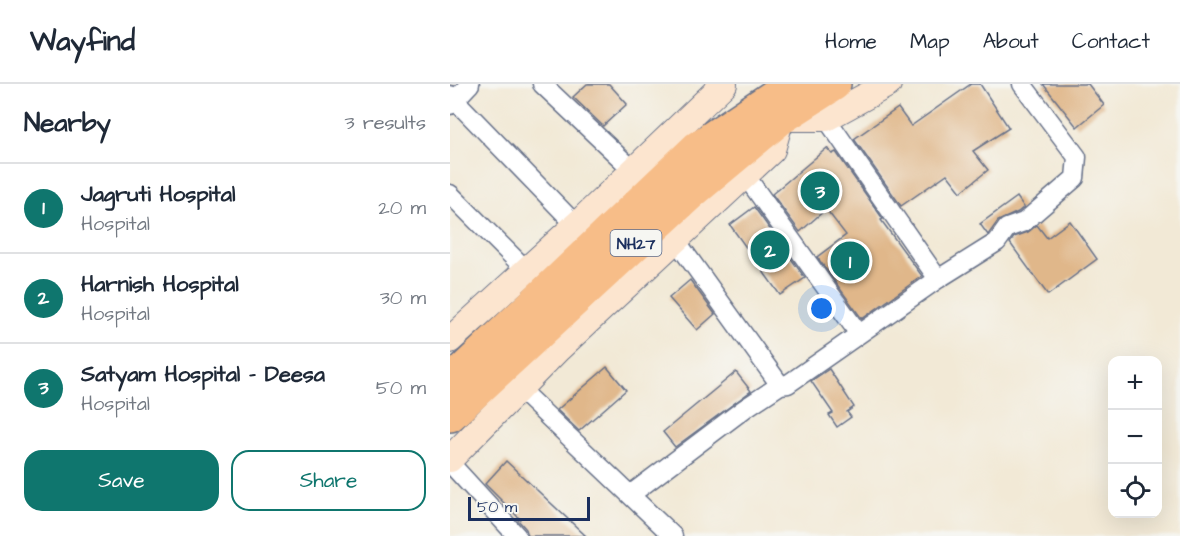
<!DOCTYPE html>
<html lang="en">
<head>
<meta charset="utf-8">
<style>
	:root { --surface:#fff; --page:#f2f2f3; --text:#1f2937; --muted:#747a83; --line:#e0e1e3; --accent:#0f766e }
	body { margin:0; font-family:"Architects Daughter",sans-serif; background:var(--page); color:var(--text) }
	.controls { position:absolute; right:18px; bottom:18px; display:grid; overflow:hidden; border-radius:12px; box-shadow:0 6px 24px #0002 }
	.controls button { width:54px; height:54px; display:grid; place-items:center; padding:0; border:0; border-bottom:2px solid var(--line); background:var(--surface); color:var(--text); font:30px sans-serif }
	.scale { position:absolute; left:18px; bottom:15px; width:122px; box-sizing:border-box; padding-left:6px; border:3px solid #1b2f5e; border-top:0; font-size:16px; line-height:21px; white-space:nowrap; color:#1b2f5e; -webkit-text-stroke:4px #f6f6f2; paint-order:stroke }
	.you { position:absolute; left:372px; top:225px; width:21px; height:21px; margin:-15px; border:4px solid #fff; border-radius:50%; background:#1a73e8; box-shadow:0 0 0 9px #1a73e833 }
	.badge { display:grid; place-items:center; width:39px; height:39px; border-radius:50%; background:var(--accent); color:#fff; font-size:20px; font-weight:700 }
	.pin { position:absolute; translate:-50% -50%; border:3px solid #fff; box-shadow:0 2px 6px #0006 }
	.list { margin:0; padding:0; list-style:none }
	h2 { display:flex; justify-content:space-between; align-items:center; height:78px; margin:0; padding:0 24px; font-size:26px }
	h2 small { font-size:20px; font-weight:400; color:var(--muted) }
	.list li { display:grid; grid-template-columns:39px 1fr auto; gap:18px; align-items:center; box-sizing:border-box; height:90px; padding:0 24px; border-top:2px solid var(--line) }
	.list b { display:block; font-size:22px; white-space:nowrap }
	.list p { margin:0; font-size:20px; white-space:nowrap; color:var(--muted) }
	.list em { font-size:20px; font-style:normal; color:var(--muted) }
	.actions { display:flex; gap:12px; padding:18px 24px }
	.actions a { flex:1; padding:14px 0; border:2px solid var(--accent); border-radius:18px; text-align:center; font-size:21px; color:var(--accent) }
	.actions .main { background:var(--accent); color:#fff }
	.icon { flex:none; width:33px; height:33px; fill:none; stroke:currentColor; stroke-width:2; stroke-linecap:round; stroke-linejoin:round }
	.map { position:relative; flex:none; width:730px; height:452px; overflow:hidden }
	header { display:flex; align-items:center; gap:36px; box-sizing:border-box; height:84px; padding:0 30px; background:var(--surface); border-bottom:2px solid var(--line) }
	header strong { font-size:28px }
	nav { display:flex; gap:33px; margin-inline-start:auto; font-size:21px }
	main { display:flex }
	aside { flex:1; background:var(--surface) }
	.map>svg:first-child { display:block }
	.building { fill:#e0b78a }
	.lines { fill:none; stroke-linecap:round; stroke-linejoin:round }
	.street-casing { stroke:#667088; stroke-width:21 }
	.secondary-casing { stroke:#667088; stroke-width:28 }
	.highway-casing { stroke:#667088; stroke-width:36 }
	.street { stroke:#fff; stroke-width:18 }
	.secondary { stroke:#fce5cf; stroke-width:26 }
	.highway { stroke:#f7bd88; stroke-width:33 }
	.labels { text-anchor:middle; stroke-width:4.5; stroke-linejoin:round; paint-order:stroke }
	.shield { fill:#f6f6f2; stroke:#5d6b8a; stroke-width:1.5 }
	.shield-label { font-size:16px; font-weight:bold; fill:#1b2f5e }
</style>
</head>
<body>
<header>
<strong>Wayfind</strong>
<nav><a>Home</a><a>Map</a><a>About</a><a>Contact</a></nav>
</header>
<main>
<aside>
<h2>Nearby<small>3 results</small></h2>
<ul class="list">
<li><span class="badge">1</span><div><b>Jagruti Hospital</b><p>Hospital</p></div><em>20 m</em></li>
<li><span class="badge">2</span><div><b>Harnish Hospital</b><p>Hospital</p></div><em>30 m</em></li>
<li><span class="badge">3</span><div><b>Satyam Hospital - Deesa</b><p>Hospital</p></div><em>50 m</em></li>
</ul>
<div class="actions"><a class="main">Save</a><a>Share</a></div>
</aside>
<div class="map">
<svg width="730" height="452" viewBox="0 0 730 452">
	<rect width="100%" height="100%" fill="#f6f6f2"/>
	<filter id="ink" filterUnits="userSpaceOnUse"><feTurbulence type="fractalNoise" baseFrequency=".0167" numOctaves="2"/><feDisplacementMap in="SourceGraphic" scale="12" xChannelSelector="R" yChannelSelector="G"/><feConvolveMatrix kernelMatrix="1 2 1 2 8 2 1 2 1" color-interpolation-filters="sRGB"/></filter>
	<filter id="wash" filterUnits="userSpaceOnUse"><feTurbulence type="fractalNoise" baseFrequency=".008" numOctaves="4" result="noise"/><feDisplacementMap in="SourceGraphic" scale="24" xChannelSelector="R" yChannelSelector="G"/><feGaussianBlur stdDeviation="1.35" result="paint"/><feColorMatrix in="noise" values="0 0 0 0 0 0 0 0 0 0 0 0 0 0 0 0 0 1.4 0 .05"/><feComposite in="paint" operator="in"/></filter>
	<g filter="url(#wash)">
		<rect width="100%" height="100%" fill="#f2e9d6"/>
		<g id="blocks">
			<path class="building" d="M 137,0 L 159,0 L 177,20 L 153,42 L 123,13 Z
				M 521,0 L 530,0 L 559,44 L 523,67 L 538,86 L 511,108 L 497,90 L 451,122 L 404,55 L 448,24 L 461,42 Z
				M 593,0 L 638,0 L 654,21 L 627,43 Z
				M 377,64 L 382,70 L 386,68 L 433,135 L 431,136 L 472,192 L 412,235 L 367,173 L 396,151 L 376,125 L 350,148 L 322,110 Z
				M 567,113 L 574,123 L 568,128 L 548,137 L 538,151 L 530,140 Z
				M 304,123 L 355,194 L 330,211 L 280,141 Z
				M 620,137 L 647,175 L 598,211 L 560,159 L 564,153 L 578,148 L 587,141 L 597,154 Z
				M 240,196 L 265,230 L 247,246 L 219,214 Z
				M 157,283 L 176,306 L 129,347 L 107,326 Z
				M 379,285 L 404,323 L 397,328 L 401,333 L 387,343 L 379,331 L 383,329 L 361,297 Z
				M 286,288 L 301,307 L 225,363 L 213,348 Z
				M 56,377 L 136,452 L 78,452 L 76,445 L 68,436 L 70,435 L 35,400 Z"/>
		</g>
	</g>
	<g filter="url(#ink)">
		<use href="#blocks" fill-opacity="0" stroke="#667088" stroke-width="1.5"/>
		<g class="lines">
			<g class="street-casing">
				<path id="street" d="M 92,0 L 184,87
					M 0,11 L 126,141
					M 0,21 L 20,0
					M 376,34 L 488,195
					M 295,91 L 409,250
					M 0,110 L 76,186
					M 225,155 L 330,301
					M 69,305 L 223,452
					M 0,379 L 67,452
					M 180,411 L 294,325 L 330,301 L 338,300 L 488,195 L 547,158 L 557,144 L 574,138 L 625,94 L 627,73 L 572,0"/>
			</g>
			<g class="secondary-casing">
				<path id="secondary" d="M 0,256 L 135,133 L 274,0
					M 0,375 L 108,265 L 322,66 L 331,34 L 376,34 L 438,0"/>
			</g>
			<g class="highway-casing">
				<path id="highway" d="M 0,299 L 247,64 L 339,2
					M 0,331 L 241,109 L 331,34 L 384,0"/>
			</g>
			<use href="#street" class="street"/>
			<use href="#secondary" class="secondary"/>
			<use href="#highway" class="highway"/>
		</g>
	</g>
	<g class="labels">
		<rect class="shield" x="160.5" y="146" width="51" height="26" rx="4.5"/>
		<g class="shield-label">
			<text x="186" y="165">NH27</text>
		</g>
	</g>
</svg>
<div class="controls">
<button>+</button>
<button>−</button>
<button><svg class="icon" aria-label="locate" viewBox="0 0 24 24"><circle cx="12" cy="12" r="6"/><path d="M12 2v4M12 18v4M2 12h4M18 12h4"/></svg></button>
</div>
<div class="scale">50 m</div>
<div class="you"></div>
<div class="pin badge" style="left:400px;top:177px">1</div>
<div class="pin badge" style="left:320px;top:166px">2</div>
<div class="pin badge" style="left:370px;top:107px">3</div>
</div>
</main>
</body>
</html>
